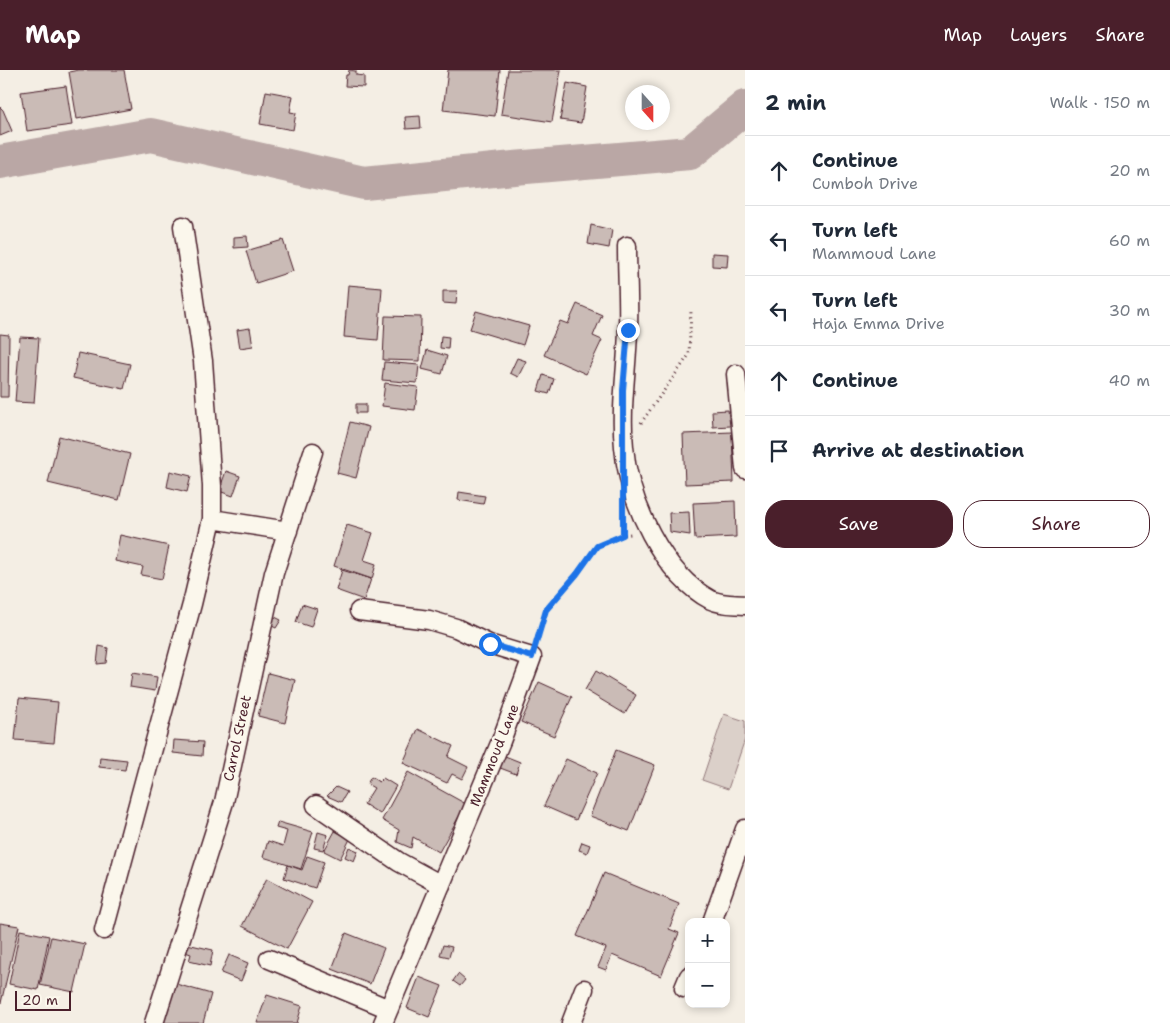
<!DOCTYPE html>
<html lang="en">
<head>
<meta charset="utf-8">
<style>
	:root { --surface:#fff; --page:#f2f2f3; --text:#1f2937; --muted:#747a83; --line:#e0e1e3; --accent:#4a1f2b }
	body { margin:0; font-family:"Shantell Sans",sans-serif; background:var(--page); color:var(--text) }
	.controls { position:absolute; right:15px; bottom:15px; display:grid; overflow:hidden; border-radius:10px; box-shadow:0 2px 8px #0003 }
	.controls button { width:45px; height:45px; display:grid; place-items:center; padding:0; border:0; border-bottom:1px solid var(--line); background:var(--surface); color:var(--text); font:25px sans-serif }
	.compass { position:absolute; left:625px; top:15px; width:45px; height:45px; border-radius:50%; background:var(--surface); box-shadow:0 2px 8px #0003; rotate:159deg }
	.scale { position:absolute; left:15px; bottom:12px; width:56px; box-sizing:border-box; padding-left:5px; border:2px solid #4a1f2b; border-top:0; font-size:14px; line-height:18px; white-space:nowrap; color:#4a1f2b; -webkit-text-stroke:4px #fbf7ec; paint-order:stroke }
	.stop { position:absolute; width:15px; height:15px; margin:-11px; border:4px solid #1a73e8; border-radius:50%; background:#fff }
	.stop.end { background:#1a73e8; border-color:#fff; box-shadow:0 1px 5px #0008 }
	.list { margin:0; padding:0; list-style:none }
	h2 { display:flex; justify-content:space-between; align-items:center; height:65px; margin:0; padding:0 20px; font-size:21px }
	h2 small { font-size:16px; font-weight:400; color:var(--muted) }
	.list li { display:grid; grid-template-columns:32px 1fr auto; gap:15px; align-items:center; box-sizing:border-box; height:70px; padding:0 20px; border-top:1px solid var(--line) }
	.list b { display:block; font-size:19px; white-space:nowrap }
	.list p { margin:0; font-size:16px; white-space:nowrap; color:var(--muted) }
	.list em { font-size:16px; font-style:normal; color:var(--muted) }
	.actions { display:flex; gap:10px; padding:15px 20px }
	.actions a { flex:1; padding:11px 0; border:1px solid var(--accent); border-radius:20px; text-align:center; font-size:18px; color:var(--accent) }
	.actions .main { background:var(--accent); color:#fff }
	.icon { flex:none; width:28px; height:28px; fill:none; stroke:currentColor; stroke-width:2; stroke-linecap:round; stroke-linejoin:round }
	.map { position:relative; flex:none; width:745px; height:953px; overflow:hidden }
	header { display:flex; align-items:center; gap:30px; box-sizing:border-box; height:70px; padding:0 25px; background:var(--accent); color:#fff }
	header strong { font-size:24px }
	nav { display:flex; gap:28px; margin-inline-start:auto; font-size:18px }
	main { display:flex }
	aside { flex:1; background:var(--surface) }
	.map>svg:first-child { display:block }
	.green { fill:#dbd0c9; stroke:#92787a }
	.lines { fill:none; stroke-linecap:round; stroke-linejoin:round }
	.river { stroke:#baa7a5; stroke-width:34 }
	.building { fill:#cabbb6; stroke:#4a1f2b }
	.street-casing { stroke:#4a1f2b; stroke-width:21 }
	.path { stroke:#4a1f2b; stroke-width:3; stroke-dasharray:1 4; stroke-linecap:butt }
	.street { stroke:#fbf7ec; stroke-width:18 }
	.route { stroke:#1a73e8; stroke-width:6 }
	.labels { text-anchor:middle; stroke-width:5; stroke-linejoin:round; paint-order:stroke }
	.street-label { font-size:14px; fill:#4a1f2b; stroke:#fbf7ec }
</style>
</head>
<body>
<header>
<strong>Map</strong>
<nav><a>Map</a><a>Layers</a><a>Share</a></nav>
</header>
<main>
<div class="map">
<svg width="745" height="953" viewBox="0 0 745 953">
	<rect width="100%" height="100%" fill="#f4eee4"/>
	<filter id="ink" filterUnits="userSpaceOnUse"><feTurbulence type="fractalNoise" baseFrequency=".02" numOctaves="2"/><feDisplacementMap in="SourceGraphic" scale="10" xChannelSelector="R" yChannelSelector="G"/><feConvolveMatrix kernelMatrix="1 2 1 2 8 2 1 2 1" color-interpolation-filters="sRGB"/></filter>
	<g filter="url(#ink)">
		<path class="green" d="M 724,644 L 745,651 L 745,669 L 728,719 L 702,710 Z"/>
		<g class="lines">
			<path class="river" d="M 0,92 L 151,65 L 364,113 L 514,98 L 690,83 L 745,37"/>
		</g>
		<path class="building" d="M 78,0 L 124,0 L 131,39 L 77,49 L 69,2 Z
			M 349,0 L 356,1 L 356,5 L 364,6 L 364,17 L 345,16 L 346,5 L 348,5 Z
			M 448,0 L 500,0 L 495,46 L 443,40 Z
			M 508,0 L 561,0 L 552,52 L 501,44 Z
			M 567,13 L 587,17 L 581,53 L 560,50 Z
			M 66,16 L 72,55 L 27,61 L 21,22 Z
			M 266,21 L 293,26 L 290,42 L 296,43 L 293,60 L 260,54 Z
			M 0,37 L 3,40 L 12,61 L 0,66 Z
			M 420,46 L 421,58 L 406,59 L 405,47 Z
			M 591,155 L 612,160 L 609,178 L 588,174 Z
			M 247,166 L 248,177 L 234,178 L 234,167 Z
			M 283,170 L 293,201 L 256,213 L 246,181 Z
			M 712,183 L 728,184 L 727,197 L 712,196 Z
			M 348,215 L 382,218 L 378,270 L 344,267 Z
			M 443,221 L 457,221 L 456,234 L 443,233 Z
			M 577,234 L 602,245 L 593,266 L 602,270 L 586,304 L 544,285 L 560,251 L 568,254 Z
			M 476,241 L 529,256 L 523,275 L 470,259 Z
			M 385,246 L 421,247 L 420,291 L 383,290 Z
			M 250,258 L 253,276 L 240,278 L 237,260 Z
			M 0,264 L 9,265 L 8,327 L 0,327 Z
			M 441,266 L 449,267 L 448,279 L 440,278 Z
			M 20,267 L 39,268 L 34,333 L 15,332 Z
			M 427,280 L 447,286 L 442,304 L 422,299 Z
			M 78,283 L 130,294 L 124,319 L 73,308 Z
			M 517,288 L 526,291 L 518,307 L 510,303 Z
			M 384,292 L 419,295 L 417,313 L 382,310 Z
			M 543,305 L 554,309 L 549,324 L 538,321 Z
			M 385,313 L 418,317 L 415,340 L 382,336 Z
			M 356,334 L 366,334 L 366,343 L 356,343 Z
			M 728,340 L 730,356 L 713,357 L 712,341 Z
			M 350,352 L 369,357 L 356,408 L 337,403 Z
			M 732,362 L 734,412 L 685,414 L 683,364 Z
			M 59,366 L 130,384 L 119,430 L 48,413 Z
			M 170,401 L 191,406 L 187,422 L 167,417 Z
			M 226,401 L 240,406 L 233,426 L 219,421 Z
			M 459,422 L 485,426 L 483,434 L 458,430 Z
			M 735,431 L 736,467 L 695,469 L 693,433 Z
			M 689,442 L 690,465 L 670,462 L 669,443 Z
			M 347,455 L 373,463 L 364,490 L 376,494 L 372,509 L 334,496 Z
			M 120,465 L 169,476 L 162,509 L 141,505 L 143,497 L 115,491 Z
			M 342,500 L 371,509 L 364,530 L 336,520 Z
			M 302,534 L 317,539 L 311,557 L 296,552 Z
			M 273,546 L 281,550 L 276,558 L 268,554 Z
			M 99,576 L 108,578 L 106,593 L 97,594 Z
			M 596,601 L 636,625 L 625,644 L 585,620 Z
			M 132,603 L 157,607 L 155,621 L 130,617 Z
			M 268,603 L 295,610 L 285,653 L 258,646 Z
			M 539,612 L 572,627 L 554,666 L 521,652 Z
			M 19,628 L 58,632 L 54,673 L 15,670 Z
			M 418,659 L 453,676 L 448,687 L 468,697 L 462,709 L 452,704 L 447,713 L 403,693 Z
			M 174,670 L 203,672 L 202,686 L 173,683 Z
			M 616,680 L 655,695 L 629,761 L 590,746 Z
			M 500,684 L 520,692 L 516,704 L 495,696 Z
			M 100,687 L 127,690 L 125,700 L 99,697 Z
			M 566,689 L 597,703 L 576,750 L 544,736 Z
			M 408,702 L 466,734 L 439,782 L 413,767 L 411,778 L 397,772 L 399,760 L 382,750 Z
			M 371,707 L 379,712 L 383,708 L 396,716 L 380,744 L 364,734 L 374,718 L 367,714 Z
			M 336,717 L 347,722 L 341,732 L 327,726 Z
			M 278,752 L 313,762 L 301,799 L 263,787 L 268,771 L 283,776 L 287,761 L 276,758 Z
			M 335,761 L 350,769 L 340,789 L 324,781 Z
			M 318,762 L 328,765 L 323,780 L 314,778 Z
			M 582,772 L 590,775 L 587,783 L 579,780 Z
			M 349,777 L 358,781 L 354,791 L 345,787 Z
			M 307,786 L 324,792 L 315,818 L 284,808 L 288,795 L 302,800 Z
			M 604,803 L 679,834 L 669,859 L 679,863 L 661,906 L 612,885 L 606,900 L 598,897 L 606,878 L 577,866 Z
			M 267,808 L 312,832 L 287,879 L 242,856 Z
			M 0,853 L 19,856 L 1,933 L 0,933 Z
			M 20,860 L 49,866 L 38,920 L 9,914 Z
			M 346,863 L 384,878 L 370,914 L 332,899 Z
			M 51,867 L 85,874 L 74,922 L 40,915 Z
			M 187,874 L 213,880 L 210,896 L 189,891 L 191,884 L 185,882 Z
			M 443,875 L 452,877 L 449,887 L 440,885 Z
			M 229,885 L 248,893 L 241,911 L 221,903 Z
			M 458,904 L 465,910 L 460,916 L 453,911 Z
			M 419,907 L 442,916 L 429,947 L 407,938 Z
			M 176,914 L 211,924 L 203,953 L 164,953 Z
			M 267,925 L 302,936 L 297,953 L 257,953 Z"/>
		<g class="lines">
			<g class="street-casing">
				<path id="street" d="M 627,176 C 627,204 629,232 628,260 C 627,299 620,338 624,377 C 628,430 663,505 711,530 C 722,535 734,534 745,535
					M 736,304 L 745,399
					M 212,449 L 288,461
					M 359,541 L 429,550 L 456,558 L 489,574 L 532,587 L 501,671 L 383,953
					M 316,735 L 399,792 L 441,815
					M 712,852 L 745,759
					M 104,860 L 192,534 L 212,449 L 212,416 L 203,291 L 183,156
					M 269,889 L 389,939
					M 684,918 L 689,906
					M 154,953 L 224,732 L 274,503 L 313,382
					M 571,953 L 584,919"/>
			</g>
			<path class="path" d="M 641,353 L 689,285 L 691,241
				M 623,465 L 623,448
				M 536,572 L 546,540 L 577,504 L 597,476 L 623,465 L 631,464"/>
			<use href="#street" class="street"/>
		</g>
	</g>
	<g class="lines" filter="url(#ink)">
		<path class="route" d="M 490,574 L 532,587 L 546,540 L 577,504 L 597,476 L 623,465 L 623,320 L 628,260"/>
	</g>
	<g class="labels">
		<g class="street-label">
			<text transform="translate(237 668) rotate(-78)" y="5">Carrol Street</text>
			<text transform="translate(494 685) rotate(-68)" y="5">Mammoud Lane</text>
		</g>
	</g>
</svg>
<div class="controls">
<button>+</button>
<button>−</button>
</div>
<svg class="compass" viewBox="-18 -18 36 36"><path d="M0-13l5 13h-10z" fill="#e53935"/><path d="M0 13l5-13h-10z" fill="#747a83"/></svg>
<div class="scale">20 m</div>
<div class="stop" style="left:490px;top:574px"></div>
<div class="stop end" style="left:628px;top:260px"></div>
</div>
<aside>
<h2>2 min<small>Walk · 150 m</small></h2>
<ul class="list">
<li><svg class="icon" aria-label="ahead" viewBox="0 0 24 24"><path d="M12 20V5M6 11l6-6 6 6"/></svg><div><b>Continue</b><p>Cumboh Drive</p></div><em>20 m</em></li>
<li><svg class="icon" aria-label="left" viewBox="0 0 24 24"><path d="M17 20v-9H6M10 6l-5 5 5 5"/></svg><div><b>Turn left</b><p>Mammoud Lane</p></div><em>60 m</em></li>
<li><svg class="icon" aria-label="left" viewBox="0 0 24 24"><path d="M17 20v-9H6M10 6l-5 5 5 5"/></svg><div><b>Turn left</b><p>Haja Emma Drive</p></div><em>30 m</em></li>
<li><svg class="icon" aria-label="ahead" viewBox="0 0 24 24"><path d="M12 20V5M6 11l6-6 6 6"/></svg><div><b>Continue</b></div><em>40 m</em></li>
<li><svg class="icon" aria-label="arrive" viewBox="0 0 24 24"><path d="M6 21V4h12l-3 4 3 4H6"/></svg><div><b>Arrive at destination</b></div></li>
</ul>
<div class="actions"><a class="main">Save</a><a>Share</a></div>
</aside>
</main>
</body>
</html>
